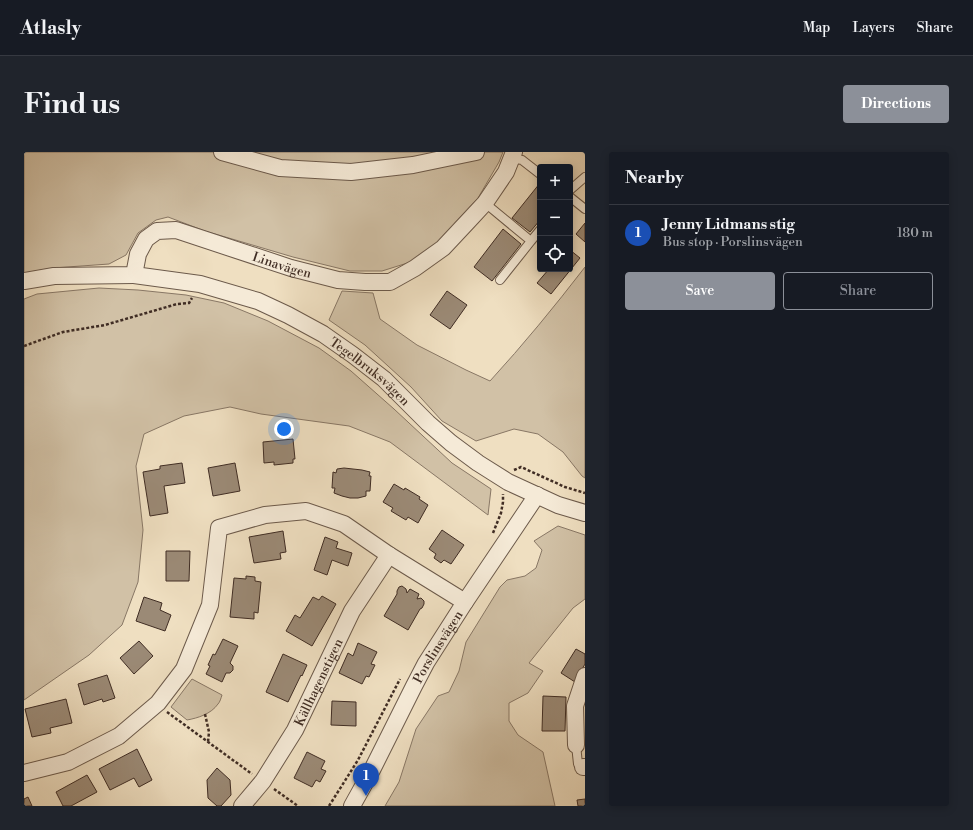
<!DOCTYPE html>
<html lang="en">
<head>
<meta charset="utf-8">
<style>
	:root { --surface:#171b24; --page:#20242c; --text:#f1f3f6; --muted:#9ea1a6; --line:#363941; --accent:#8c9099 }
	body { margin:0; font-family:"Libre Bodoni",serif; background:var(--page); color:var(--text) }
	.controls { position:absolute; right:12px; top:12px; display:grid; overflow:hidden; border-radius:4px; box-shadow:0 2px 10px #0003 }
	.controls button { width:36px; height:36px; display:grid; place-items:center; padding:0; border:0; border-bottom:1px solid var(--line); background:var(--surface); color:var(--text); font:20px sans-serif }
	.you { position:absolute; left:260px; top:277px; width:14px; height:14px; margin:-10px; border:3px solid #fff; border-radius:50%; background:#1a73e8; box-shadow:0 0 0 6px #1a73e833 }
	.badge { display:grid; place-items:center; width:26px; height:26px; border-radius:50%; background:var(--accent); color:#fff; font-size:13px; font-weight:700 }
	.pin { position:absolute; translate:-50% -33px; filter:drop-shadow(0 1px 2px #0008) }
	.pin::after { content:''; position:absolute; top:21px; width:14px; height:12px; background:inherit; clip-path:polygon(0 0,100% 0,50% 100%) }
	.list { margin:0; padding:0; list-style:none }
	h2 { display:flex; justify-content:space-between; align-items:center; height:52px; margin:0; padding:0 16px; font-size:17px }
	h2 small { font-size:13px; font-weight:400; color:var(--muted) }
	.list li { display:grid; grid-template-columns:26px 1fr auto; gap:12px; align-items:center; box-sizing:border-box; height:56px; padding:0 16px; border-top:1px solid var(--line) }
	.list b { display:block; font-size:15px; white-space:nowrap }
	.list p { margin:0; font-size:13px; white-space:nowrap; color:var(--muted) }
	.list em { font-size:13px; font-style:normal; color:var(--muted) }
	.actions { display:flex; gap:8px; padding:12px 16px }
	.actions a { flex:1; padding:9px 0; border:1px solid var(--accent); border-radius:4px; text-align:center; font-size:14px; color:var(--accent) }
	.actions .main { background:var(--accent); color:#fff }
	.icon { flex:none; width:22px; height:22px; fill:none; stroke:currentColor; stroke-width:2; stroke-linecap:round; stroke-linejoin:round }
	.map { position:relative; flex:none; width:561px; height:654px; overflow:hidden; border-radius:4px }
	header { display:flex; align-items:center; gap:24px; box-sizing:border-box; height:56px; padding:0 20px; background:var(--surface); border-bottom:1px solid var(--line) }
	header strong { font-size:19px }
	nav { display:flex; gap:22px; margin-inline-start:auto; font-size:14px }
	.intro { display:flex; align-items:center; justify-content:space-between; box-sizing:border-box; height:96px; padding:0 24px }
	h1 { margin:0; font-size:28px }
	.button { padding:10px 18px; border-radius:4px; background:var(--accent); color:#fff; font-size:14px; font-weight:700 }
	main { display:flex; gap:24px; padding:0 24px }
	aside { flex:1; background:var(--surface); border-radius:4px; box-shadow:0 2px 10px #0003 }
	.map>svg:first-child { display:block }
	.green { fill:#d1c1a6; stroke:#887765 }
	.building { fill:#9b8a76; stroke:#402d24 }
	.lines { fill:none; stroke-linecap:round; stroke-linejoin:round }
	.service-casing { stroke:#6c5a4b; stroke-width:10 }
	.minor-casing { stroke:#6c5a4b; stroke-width:18 }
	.path { stroke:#402d24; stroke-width:2.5; stroke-dasharray:3 2; stroke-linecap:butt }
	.service { stroke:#f5ead7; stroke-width:8 }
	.minor { stroke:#f5ead7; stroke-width:16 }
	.labels { text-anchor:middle; stroke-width:3; stroke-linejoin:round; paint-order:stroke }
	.street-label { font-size:13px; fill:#402d24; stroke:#f5ead7 }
</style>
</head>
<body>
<header>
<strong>Atlasly</strong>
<nav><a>Map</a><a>Layers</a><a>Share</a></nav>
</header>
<div class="intro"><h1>Find us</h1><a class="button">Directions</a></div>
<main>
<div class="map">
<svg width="561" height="654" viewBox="0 0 561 654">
	<rect width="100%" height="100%" fill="#efdfc1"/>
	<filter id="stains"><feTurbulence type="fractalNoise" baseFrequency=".005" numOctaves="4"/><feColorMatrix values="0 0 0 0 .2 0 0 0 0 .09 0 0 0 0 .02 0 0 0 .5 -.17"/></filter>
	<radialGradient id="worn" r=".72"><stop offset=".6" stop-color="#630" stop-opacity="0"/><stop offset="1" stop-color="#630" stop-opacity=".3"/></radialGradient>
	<path class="green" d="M 4,0 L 479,0 L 475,10 L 454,46 L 406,98 L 393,108 L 358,119 L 326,119 L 269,105 L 181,79 L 144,65 L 132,68 L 114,81 L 102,103 L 85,112 L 29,116 L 0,121 L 0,1 Z
		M 561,115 L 561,326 L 558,324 L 539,300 L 514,282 L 490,277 L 452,289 L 418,269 L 387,235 L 341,193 L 305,168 L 318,139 L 349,141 L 356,167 L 393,193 L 442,218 L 466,229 C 499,193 531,154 561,115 Z
		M 75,136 L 114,138 L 162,143 L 200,151 L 244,169 L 295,196 L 327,219 L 370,257 L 428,311 L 467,337 L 464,363 L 366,290 L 325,274 L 237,262 L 206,255 L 160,264 L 120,282 L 112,314 L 119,378 L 114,430 L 98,473 L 65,503 L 0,548 L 0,147 L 13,142 Z
		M 534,374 L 561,383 L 561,447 L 549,456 L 505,511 L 519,519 L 504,541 L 485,551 L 485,569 L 494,583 L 519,600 L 531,654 L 361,654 L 375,630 L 392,577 L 414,544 L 425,540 L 435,519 L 442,490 L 476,435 L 483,428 L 501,424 L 512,416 L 518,398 L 510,389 Z
		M 168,527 L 198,543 C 197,546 196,550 194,552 C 187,562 174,566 163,568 L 147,555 Z"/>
	<path class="building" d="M 516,31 L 516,68 L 506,80 L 488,66 Z
		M 561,71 L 561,90 L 552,82 Z
		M 479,77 L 497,92 L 468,129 L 450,115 Z
		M 546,98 L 556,106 L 527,142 L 513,131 L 525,117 L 546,117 Z
		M 423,139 L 443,153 L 426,177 L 406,163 Z
		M 269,287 L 271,307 L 269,307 L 269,311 L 250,313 L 250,310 L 240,311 L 239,290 Z
		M 158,311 L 161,331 L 140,334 L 144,361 L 126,364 L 119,320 L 136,317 L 136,314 Z
		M 211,311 L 216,339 L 189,344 L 184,316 Z
		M 320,316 L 338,318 L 346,320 L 345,324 L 347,324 L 346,339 L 342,339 L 342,344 L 334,346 L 326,346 L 318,344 L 310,341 L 311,336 L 308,336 L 309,320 L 312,321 L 313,317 Z
		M 370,332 L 380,338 L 381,336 L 396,345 L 395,347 L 404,353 L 394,371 L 384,365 L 382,368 L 367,359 L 369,356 L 359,350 Z
		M 418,378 L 440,393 L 427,412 L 420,408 L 417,411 L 410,406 L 412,402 L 405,397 Z
		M 259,379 L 262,400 L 256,401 L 257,407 L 230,411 L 225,385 Z
		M 301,385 L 314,390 L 312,396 L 328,401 L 324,414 L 308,408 L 303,423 L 290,418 Z
		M 142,399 L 166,399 L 165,429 L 142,429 Z
		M 222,424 L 231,425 L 231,429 L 237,430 L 234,461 L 230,460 L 230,467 L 206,465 L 210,426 L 222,427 Z
		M 378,434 L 382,437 L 383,441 L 386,437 L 395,442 L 393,447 L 397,446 L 400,449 L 400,452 L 398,456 L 396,457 L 384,478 L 360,464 L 373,442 L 373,439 L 375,435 Z
		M 298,444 L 312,452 L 288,494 L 262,479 L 271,463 L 276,466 L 289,445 L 295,448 Z
		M 120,445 L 138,451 L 136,458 L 147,463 L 141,479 L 112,469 Z
		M 199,487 L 214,494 L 206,511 L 209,514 L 209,518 L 206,521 L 202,521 L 198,530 L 182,522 L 186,514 L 184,513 L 189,502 L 191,503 Z
		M 115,489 L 129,504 L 110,522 L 96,506 Z
		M 334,491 L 353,500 L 347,512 L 351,513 L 345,525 L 342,524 L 338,532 L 315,521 L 324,501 L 329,504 Z
		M 552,497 L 561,502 L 561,512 L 551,530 L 537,521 Z
		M 259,502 L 283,513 L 278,524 L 277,523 L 264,550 L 242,540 Z
		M 83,523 L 91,546 L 79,550 L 78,547 L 60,553 L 54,532 Z
		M 519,544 L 542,545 L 541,579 L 518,579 Z
		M 42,547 L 48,571 L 26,576 L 27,581 L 8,585 L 1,557 Z
		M 308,549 L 332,550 L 332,574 L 307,573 Z
		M 113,597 L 128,628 L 115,635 L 110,626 L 86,638 L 75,617 Z
		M 283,600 L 301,609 L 297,617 L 302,619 L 296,630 L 292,628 L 288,635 L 270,626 Z
		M 193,616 L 206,628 L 207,643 L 197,654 L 193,654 L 184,646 L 183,628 Z
		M 63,623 L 73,640 L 47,654 L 39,654 L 32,640 Z
		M 4,645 L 8,654 L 0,654 L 0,647 Z
		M 561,647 L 561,654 L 554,654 L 553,648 Z"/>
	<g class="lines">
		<g class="service-casing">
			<path id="service" d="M 487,6 L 498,8 L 516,22
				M 546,38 L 561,25
				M 546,45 L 561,57
				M 461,51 L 507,89 L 476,128
				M 507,89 L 516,78
				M 552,593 L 554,612 L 559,615"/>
		</g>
		<g class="minor-casing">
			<g id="minor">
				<path d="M 198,0 L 256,16 L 327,20 L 389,13 L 452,0"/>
				<path id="s1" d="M 110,123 L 176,132 L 234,149 L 264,163 L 299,182 L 329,203 L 360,227 L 404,271 L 427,291 L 454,311 L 484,330 L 534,353 L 561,361"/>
				<path id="s2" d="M 0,129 L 30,124 L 110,123 L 114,102 L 122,87 L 133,79 L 152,78 L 267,116 L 314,128 L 341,130 L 366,130 L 391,116 L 419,96 L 448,65 L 461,51 L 482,20 L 490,0"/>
				<path d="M 552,593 L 551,554 L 561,524"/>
				<path d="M 559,615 L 561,615"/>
				<path d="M 0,621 L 44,610 L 95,584 L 134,551 L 160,517 L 186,453 L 195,376 L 241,363 L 282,359 L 320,372 L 365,403 L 441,450"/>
				<path id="s3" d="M 218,654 L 239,629 L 271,578 L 328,459 L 365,403"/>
				<path id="s4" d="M 328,654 L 348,618 L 390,534 L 402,511 L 441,450 L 513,343"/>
			</g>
		</g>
		<path class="path" d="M 0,194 L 39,180 L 81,173 L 153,152 L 165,151 L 168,146
			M 490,318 L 497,315 L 541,335 L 561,341
			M 469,381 L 477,361 L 479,350 L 479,342
			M 143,560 L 228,622
			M 181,562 L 185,580 L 184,590
			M 250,637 L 274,654
			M 305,654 L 334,608 L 376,527"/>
		<use href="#service" class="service"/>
		<use href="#minor" class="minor"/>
	</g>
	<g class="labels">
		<g class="street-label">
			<text dy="5" stroke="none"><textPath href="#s2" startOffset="293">Linavägen</textPath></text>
			<text dy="5" stroke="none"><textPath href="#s1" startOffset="260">Tegelbruksvägen</textPath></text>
			<text dy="5" stroke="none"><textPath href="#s4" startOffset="181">Porslinsvägen</textPath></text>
			<text dy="5" stroke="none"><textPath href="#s3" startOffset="146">Källhagenstigen</textPath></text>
		</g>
	</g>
	<rect width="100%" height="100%" filter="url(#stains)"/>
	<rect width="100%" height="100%" fill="url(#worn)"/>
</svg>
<div class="controls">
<button>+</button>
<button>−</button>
<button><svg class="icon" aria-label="locate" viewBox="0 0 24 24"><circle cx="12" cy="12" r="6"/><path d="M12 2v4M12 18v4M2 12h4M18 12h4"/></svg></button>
</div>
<div class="you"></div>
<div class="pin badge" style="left:342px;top:644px;background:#1a4fb4">1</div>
</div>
<aside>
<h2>Nearby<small></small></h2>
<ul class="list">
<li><span class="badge" style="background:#1a4fb4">1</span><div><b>Jenny Lidmans stig</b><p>Bus stop · Porslinsvägen</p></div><em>180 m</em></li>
</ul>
<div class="actions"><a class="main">Save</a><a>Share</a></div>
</aside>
</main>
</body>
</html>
